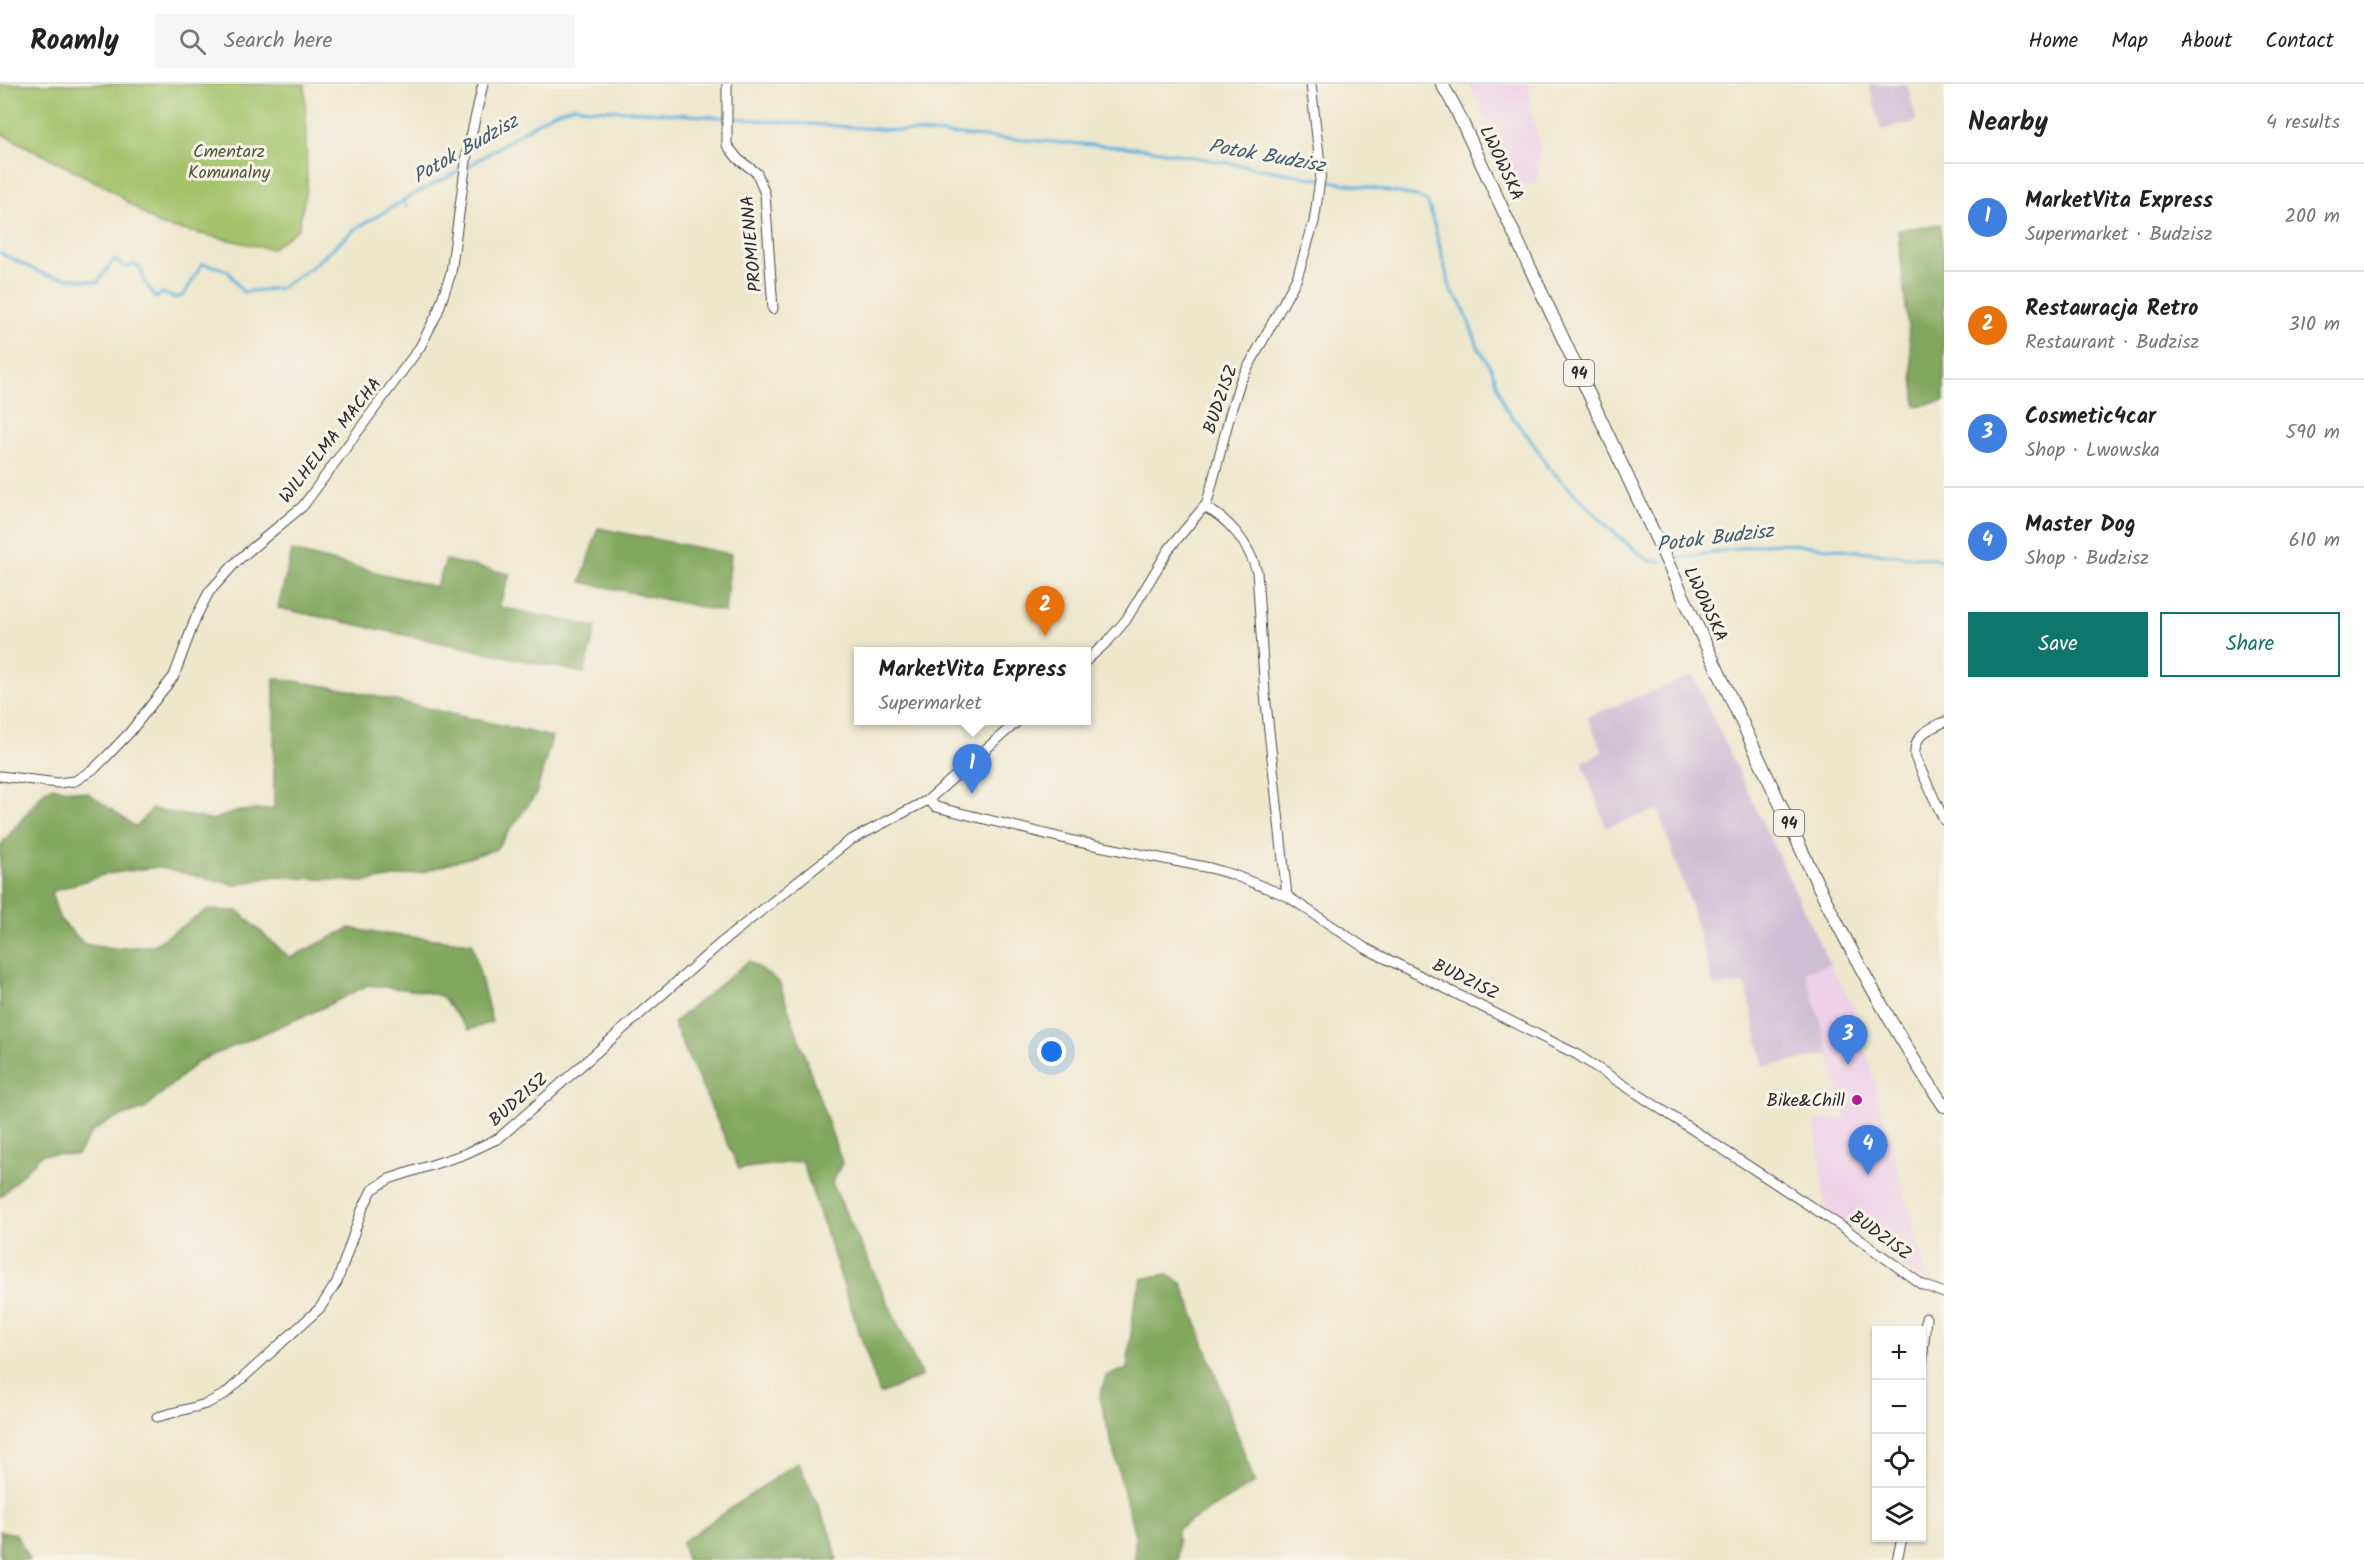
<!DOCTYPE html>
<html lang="en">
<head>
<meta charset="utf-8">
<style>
	:root { --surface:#fff; --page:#f6f6f6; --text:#222; --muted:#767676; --line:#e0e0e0; --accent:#0f766e }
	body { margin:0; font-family:Kalam,sans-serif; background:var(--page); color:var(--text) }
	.controls { position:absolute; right:18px; bottom:18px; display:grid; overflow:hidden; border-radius:0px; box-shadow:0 2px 4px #0004 }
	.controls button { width:54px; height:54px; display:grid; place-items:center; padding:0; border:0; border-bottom:2px solid var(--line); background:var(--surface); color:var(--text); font:30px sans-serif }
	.you { position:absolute; left:1052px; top:968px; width:21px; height:21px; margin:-15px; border:4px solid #fff; border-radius:50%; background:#1a73e8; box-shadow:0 0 0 9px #1a73e833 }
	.badge { display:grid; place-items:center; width:39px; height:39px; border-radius:50%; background:var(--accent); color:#fff; font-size:20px; font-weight:700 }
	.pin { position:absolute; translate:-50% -50px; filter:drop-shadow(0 2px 3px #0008) }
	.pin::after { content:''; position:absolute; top:32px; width:21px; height:18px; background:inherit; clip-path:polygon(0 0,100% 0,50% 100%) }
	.popup { position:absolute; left:854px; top:563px; width:237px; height:78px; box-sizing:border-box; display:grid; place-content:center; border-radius:0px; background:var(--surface); filter:drop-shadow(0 2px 4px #0005); font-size:20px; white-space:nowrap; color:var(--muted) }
	.popup b { font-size:22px; color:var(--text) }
	.popup::after { content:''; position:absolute; left:50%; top:100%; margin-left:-12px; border:12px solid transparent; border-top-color:var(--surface) }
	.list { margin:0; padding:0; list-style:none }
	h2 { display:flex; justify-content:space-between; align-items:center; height:78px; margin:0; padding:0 24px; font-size:26px }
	h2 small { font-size:20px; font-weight:400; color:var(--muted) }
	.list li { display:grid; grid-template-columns:39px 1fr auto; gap:18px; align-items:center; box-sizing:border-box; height:108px; padding:0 24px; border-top:2px solid var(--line) }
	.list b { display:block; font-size:22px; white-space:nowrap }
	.list p { margin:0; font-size:20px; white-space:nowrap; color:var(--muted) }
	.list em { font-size:20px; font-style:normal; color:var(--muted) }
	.actions { display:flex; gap:12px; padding:18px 24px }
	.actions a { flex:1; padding:14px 0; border:2px solid var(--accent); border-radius:0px; text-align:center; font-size:21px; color:var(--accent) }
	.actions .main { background:var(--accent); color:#fff }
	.icon { flex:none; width:33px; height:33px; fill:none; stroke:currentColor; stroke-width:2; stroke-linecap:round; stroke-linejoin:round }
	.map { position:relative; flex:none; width:1944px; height:1476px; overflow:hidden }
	header { display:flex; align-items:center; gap:36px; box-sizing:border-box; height:84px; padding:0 30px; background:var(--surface); border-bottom:2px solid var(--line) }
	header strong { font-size:28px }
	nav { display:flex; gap:33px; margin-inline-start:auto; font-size:21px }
	.search { width:420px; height:54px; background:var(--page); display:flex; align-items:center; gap:15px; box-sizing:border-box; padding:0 21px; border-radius:0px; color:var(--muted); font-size:22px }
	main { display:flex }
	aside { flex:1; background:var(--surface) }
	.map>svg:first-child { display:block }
	.built { fill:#eed0e8 }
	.industrial { fill:#ccbed4 }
	.green { fill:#a3c26a; stroke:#67764a; stroke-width:1.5 }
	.forest { fill:#82a85e; stroke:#566a44; stroke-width:1.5 }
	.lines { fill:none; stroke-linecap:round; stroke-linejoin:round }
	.stream { stroke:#62b3dd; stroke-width:3 }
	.minor-casing { stroke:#484743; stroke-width:11 }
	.major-casing { stroke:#484743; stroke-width:14 }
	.minor { stroke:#fff; stroke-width:9 }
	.major { stroke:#fff; stroke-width:12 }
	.poi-dot { fill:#b5179e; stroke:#f7f3e8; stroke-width:2 }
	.labels { text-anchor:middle; stroke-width:6; stroke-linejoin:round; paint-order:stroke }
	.shield { fill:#f7f3e8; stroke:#686764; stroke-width:1.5 }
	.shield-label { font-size:16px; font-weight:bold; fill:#2b2b2b }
	.park-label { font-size:18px; fill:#4f583e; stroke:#f7f3e8 }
	.street-label { font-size:18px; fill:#2b2b2b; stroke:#f7f3e8 }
	.poi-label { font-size:18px; fill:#2b2b2b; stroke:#f7f3e8; text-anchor:end }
	.water-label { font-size:20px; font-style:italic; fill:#3e5b69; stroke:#f7f3e8 }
</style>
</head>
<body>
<header>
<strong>Roamly</strong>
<div class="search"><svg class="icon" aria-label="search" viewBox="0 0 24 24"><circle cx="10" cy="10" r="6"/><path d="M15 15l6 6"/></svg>Search here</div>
<nav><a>Home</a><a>Map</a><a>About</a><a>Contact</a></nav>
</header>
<main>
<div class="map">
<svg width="1944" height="1476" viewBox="0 0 1944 1476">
	<rect width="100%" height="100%" fill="#f7f3e8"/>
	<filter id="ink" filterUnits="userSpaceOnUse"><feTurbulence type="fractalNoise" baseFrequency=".0167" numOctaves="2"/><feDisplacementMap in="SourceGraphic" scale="12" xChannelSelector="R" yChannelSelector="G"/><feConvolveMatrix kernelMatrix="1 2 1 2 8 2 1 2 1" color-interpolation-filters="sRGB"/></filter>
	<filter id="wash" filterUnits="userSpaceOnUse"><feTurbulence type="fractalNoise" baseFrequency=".008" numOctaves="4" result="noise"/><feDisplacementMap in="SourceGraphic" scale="24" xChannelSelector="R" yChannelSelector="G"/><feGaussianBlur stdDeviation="1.35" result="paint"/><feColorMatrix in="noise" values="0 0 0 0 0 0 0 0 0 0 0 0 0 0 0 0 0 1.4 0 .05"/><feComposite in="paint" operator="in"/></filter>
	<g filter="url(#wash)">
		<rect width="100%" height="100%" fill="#ede7cc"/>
		<path class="built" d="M 1469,0 L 1530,0 L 1530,18 L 1540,64 L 1537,100 L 1516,100 Z
			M 1830,881 L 1854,923 L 1929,1198 L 1901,1182 L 1863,1150 L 1826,1128 L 1815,1037 L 1846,1034 L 1805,886 Z"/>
		<path class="industrial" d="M 1869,0 L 1907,0 L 1917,38 L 1881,46 Z
			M 1693,591 L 1830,881 L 1805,887 L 1830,970 L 1764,983 L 1745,900 L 1714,903 L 1690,819 L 1658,726 L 1606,743 L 1582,678 L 1603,668 L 1587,633 Z"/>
		<path class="green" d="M 0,0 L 305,0 L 307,103 L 298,145 L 271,165 L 159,141 L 108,104 L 0,49 Z"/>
		<path class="forest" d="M 1940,140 L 1944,177 L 1944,317 L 1916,322 L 1898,146 Z
			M 598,444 L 731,470 L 725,528 L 581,498 Z
			M 292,467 L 436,503 L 446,476 L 510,490 L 499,523 L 596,543 L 584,589 L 278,524 Z
			M 274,594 L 344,605 L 552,653 L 536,710 L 496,765 L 420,789 L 363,798 L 275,792 L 236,801 L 157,783 L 106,790 L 51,808 L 59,834 L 84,860 L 113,865 L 154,861 L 207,826 L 238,827 L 290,874 L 350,844 L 375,849 L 472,859 L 492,938 L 469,946 L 441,912 L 421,907 L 368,901 L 320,925 L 199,977 L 144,1025 L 111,1036 L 92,1048 L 77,1071 L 42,1070 L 0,1113 L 0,762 L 44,708 L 51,703 L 88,709 L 136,743 L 152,725 L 211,736 L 239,727 L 274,725 Z
			M 749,877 L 779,898 L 842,1079 L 832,1099 L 922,1292 L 880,1310 L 802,1077 L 739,1085 L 673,939 Z
			M 1166,1190 L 1182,1199 L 1255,1399 L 1177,1445 L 1178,1476 L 1135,1476 L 1135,1452 L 1100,1313 L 1106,1292 L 1127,1285 L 1135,1215 L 1142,1195 Z
			M 798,1378 L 831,1450 L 837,1476 L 686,1476 L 682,1458 Z
			M 0,1447 L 16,1450 L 29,1476 L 0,1476 Z"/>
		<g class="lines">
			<path class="stream" d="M 469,82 L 551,30 L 568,24 L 575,22 L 588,25 L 635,27 L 1148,65 L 1416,112 L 1427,118 L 1430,125 L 1451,207 L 1462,220 L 1479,265 L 1492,285 L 1505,324 L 1534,360 L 1547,382 L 1611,446 L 1649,477 L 1663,477
				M 406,122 L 403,116 L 463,85
				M 0,169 L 46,191 L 98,198 L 114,175 L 126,184 L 134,180 L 141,185 L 144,197 L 156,214 L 162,209 L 176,214 L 184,211 L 202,180 C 211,182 225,183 231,191 C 236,197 237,202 243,208 L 280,204 L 309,185 L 355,145 L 403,117
				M 1669,476 L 1763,460 L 1781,459 L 1944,476"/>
		</g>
	</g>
	<g filter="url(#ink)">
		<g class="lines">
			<g class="minor-casing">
				<path id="minor" d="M 727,0 L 727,61 L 738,75 L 757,89 L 765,110 L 773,225
					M 1204,423 C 1230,435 1249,461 1257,488 L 1265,610 L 1287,812
					M 1086,577 L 1108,557 L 1126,536 L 1169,465 L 1207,419 L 1231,327 L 1240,298 L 1297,194 L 1314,138 L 1321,89 L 1311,0
					M 1944,638 C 1927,646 1913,651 1915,673 L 1944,736
					M 0,692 L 58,699 L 75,697 L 95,684 L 109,670 L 130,648 L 174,592 L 196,533 L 209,508 L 238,476 L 303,422 L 420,263 L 437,230 L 451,189 L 467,70 L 483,0
					M 928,716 L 936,723 L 1074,757 L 1210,784 L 1231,790 L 1287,812 L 1365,864 L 1576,970 L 1844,1144 L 1921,1200 L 1944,1209
					M 1922,1281 L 1926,1234
					M 157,1333 L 206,1320 L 225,1310 L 320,1224 L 337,1198 L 362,1126 L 372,1106 L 389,1095 L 465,1070 L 499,1054 L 722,858 L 849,757 L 928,716 L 1019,636
					M 1897,1476 L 1902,1454"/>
			</g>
			<g class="major-casing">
				<path id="major" d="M 1442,0 L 1455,23 L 1817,799 C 1855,876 1896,951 1944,1022"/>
			</g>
			<use href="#minor" class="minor"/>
			<use href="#major" class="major"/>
		</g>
	</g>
	<circle class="poi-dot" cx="1857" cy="1016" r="6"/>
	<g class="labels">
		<g class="shield">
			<rect x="1564" y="276" width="30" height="26" rx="4.5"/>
			<rect x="1774" y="726" width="30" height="26" rx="4.5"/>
		</g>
		<g class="shield-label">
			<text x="1579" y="295">94</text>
			<text x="1789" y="745">94</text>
		</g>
		<g class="park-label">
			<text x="229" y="73">Cmentarz<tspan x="229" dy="21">Komunalny</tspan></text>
		</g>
		<g class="street-label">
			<text transform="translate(1502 79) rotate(65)" y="6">LWOWSKA</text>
			<text transform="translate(751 160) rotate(-95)" y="6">PROMIENNA</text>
			<text transform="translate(1220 315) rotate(-71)" y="6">BUDZISZ</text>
			<text transform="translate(330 356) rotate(-52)" y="6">WILHELMA MACHA</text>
			<text transform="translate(1706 520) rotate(65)" y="6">LWOWSKA</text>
			<text transform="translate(1466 895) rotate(26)" y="6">BUDZISZ</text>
			<text transform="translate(518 1015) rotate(-41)" y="6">BUDZISZ</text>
			<text transform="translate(1881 1151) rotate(36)" y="6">BUDZISZ</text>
		</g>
		<g class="poi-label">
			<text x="1845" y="1022">Bike&amp;Chill</text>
		</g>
		<g class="water-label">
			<text transform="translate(465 64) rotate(-30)" y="7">Potok Budzisz</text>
			<text transform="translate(1267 71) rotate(10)" y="7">Potok Budzisz</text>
			<text transform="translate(1715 453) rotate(-7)" y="7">Potok Budzisz</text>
		</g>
	</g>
</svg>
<div class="controls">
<button>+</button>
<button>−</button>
<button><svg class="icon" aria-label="locate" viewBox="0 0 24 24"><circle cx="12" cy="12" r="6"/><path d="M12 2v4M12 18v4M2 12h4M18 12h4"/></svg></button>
<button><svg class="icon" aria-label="layers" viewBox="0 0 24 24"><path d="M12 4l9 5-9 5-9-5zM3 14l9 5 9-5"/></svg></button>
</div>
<div class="you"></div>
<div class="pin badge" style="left:972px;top:710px;background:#3f7fe0">1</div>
<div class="popup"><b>MarketVita Express</b>Supermarket</div>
<div class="pin badge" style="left:1045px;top:552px;background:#e8710a">2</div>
<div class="pin badge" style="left:1848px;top:981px;background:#3f7fe0">3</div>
<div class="pin badge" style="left:1868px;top:1091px;background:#3f7fe0">4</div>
</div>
<aside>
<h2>Nearby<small>4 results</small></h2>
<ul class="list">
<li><span class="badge" style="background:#3f7fe0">1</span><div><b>MarketVita Express</b><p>Supermarket · Budzisz</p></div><em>200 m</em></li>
<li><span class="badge" style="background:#e8710a">2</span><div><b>Restauracja Retro</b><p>Restaurant · Budzisz</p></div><em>310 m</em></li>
<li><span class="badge" style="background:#3f7fe0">3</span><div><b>Cosmetic4car</b><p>Shop · Lwowska</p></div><em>590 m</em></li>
<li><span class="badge" style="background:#3f7fe0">4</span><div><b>Master Dog</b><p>Shop · Budzisz</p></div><em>610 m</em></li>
</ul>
<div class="actions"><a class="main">Save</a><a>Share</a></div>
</aside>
</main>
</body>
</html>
